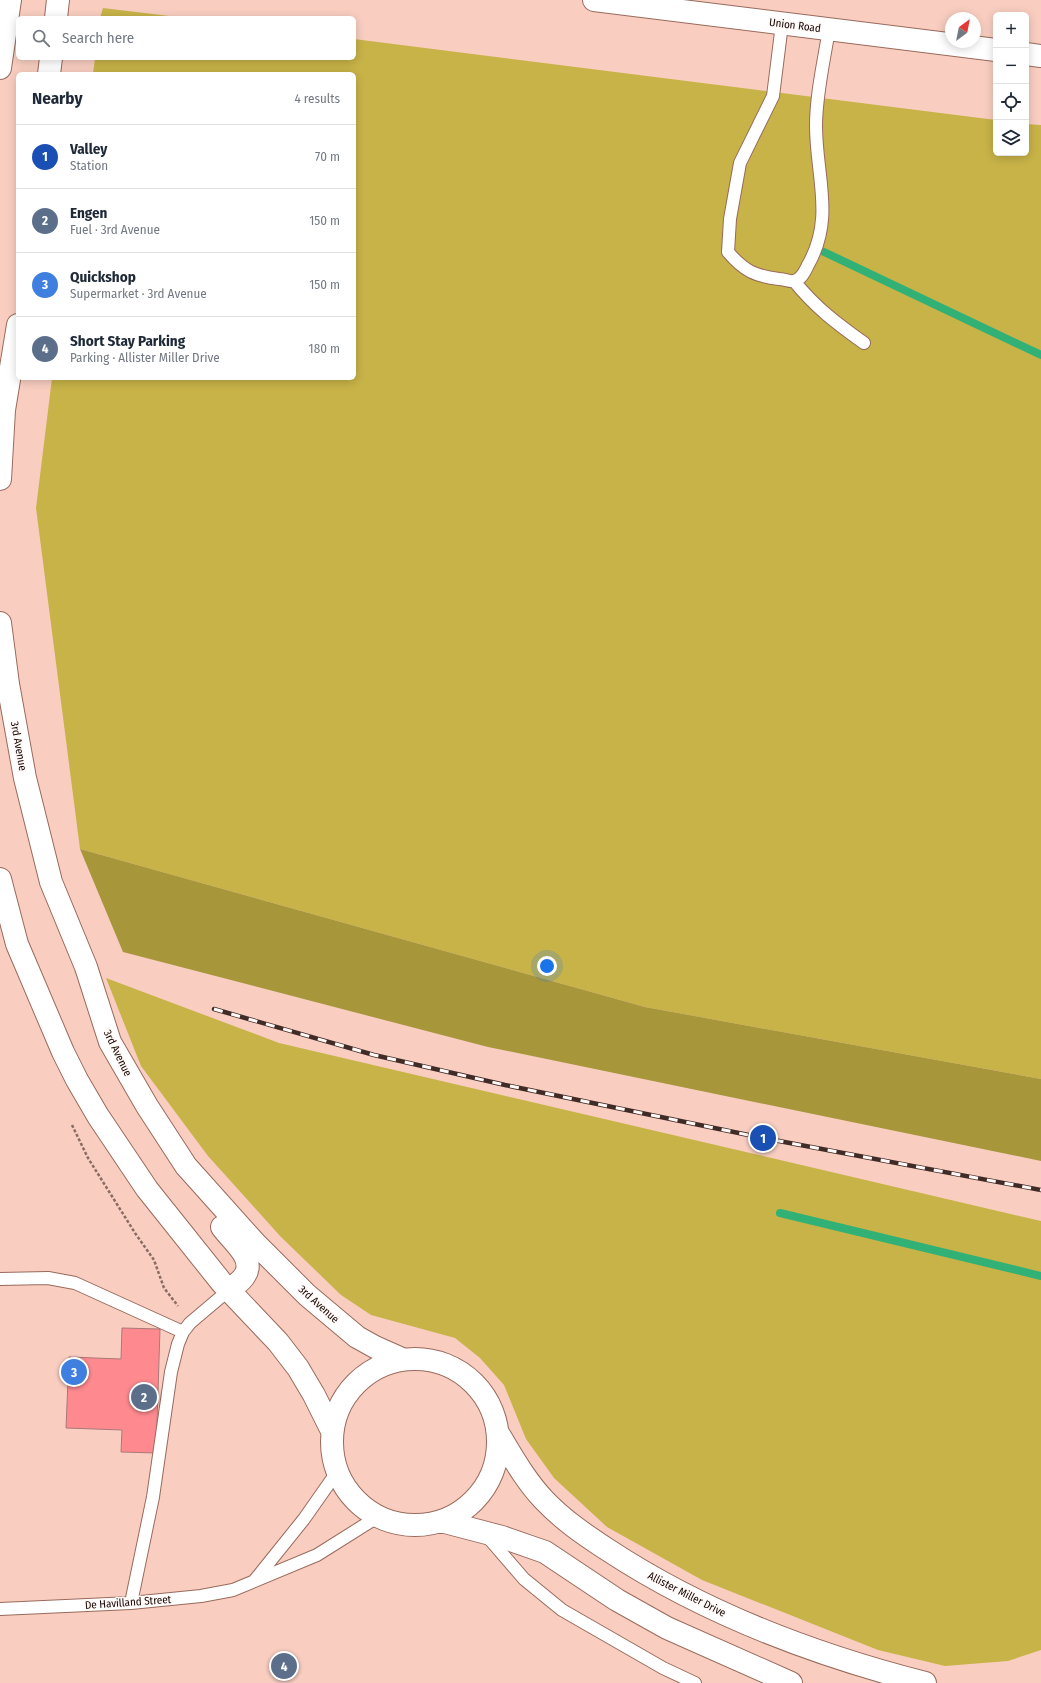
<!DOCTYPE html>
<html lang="en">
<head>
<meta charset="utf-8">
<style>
	:root { --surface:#fff; --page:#f2f2f3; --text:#1f2937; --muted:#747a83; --line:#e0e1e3; --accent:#111827 }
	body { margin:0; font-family:"Fira Sans Condensed",sans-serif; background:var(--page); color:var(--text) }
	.controls { position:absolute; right:12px; top:12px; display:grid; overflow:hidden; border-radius:6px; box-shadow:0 2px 10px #0003 }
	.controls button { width:36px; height:36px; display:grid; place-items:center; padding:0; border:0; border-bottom:1px solid var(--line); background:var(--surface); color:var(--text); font:20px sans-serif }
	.compass { position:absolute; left:945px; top:12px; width:36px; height:36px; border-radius:50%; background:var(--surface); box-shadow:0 2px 10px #0003; rotate:32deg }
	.you { position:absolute; left:547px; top:966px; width:14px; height:14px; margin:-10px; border:3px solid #fff; border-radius:50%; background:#1a73e8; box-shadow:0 0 0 6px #1a73e833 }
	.badge { display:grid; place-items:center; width:26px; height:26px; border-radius:50%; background:var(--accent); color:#fff; font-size:13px; font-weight:700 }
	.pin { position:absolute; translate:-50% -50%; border:2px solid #fff; box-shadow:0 1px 4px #0006 }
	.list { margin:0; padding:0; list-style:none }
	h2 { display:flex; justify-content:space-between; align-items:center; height:52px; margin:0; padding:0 16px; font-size:17px }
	h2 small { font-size:13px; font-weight:400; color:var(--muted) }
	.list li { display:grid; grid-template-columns:26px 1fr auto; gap:12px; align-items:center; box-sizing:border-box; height:64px; padding:0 16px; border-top:1px solid var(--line) }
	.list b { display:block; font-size:15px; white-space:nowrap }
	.list p { margin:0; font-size:13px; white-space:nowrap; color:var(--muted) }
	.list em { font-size:13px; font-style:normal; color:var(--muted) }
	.icon { flex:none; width:22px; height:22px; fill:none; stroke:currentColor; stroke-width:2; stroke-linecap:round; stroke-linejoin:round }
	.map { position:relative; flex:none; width:1041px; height:1683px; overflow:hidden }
	.search { position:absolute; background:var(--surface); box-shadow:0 2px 10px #0003; left:16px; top:16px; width:340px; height:44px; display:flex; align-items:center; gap:10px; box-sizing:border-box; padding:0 14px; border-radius:6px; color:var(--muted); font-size:15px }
	.panel { position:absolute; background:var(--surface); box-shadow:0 2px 10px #0003; left:16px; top:72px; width:340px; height:308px; border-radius:6px }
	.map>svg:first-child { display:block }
	.green { fill:#c8b348 }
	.forest { fill:#a7963a }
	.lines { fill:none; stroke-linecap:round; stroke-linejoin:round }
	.stream { stroke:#32b176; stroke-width:8 }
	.building { fill:#fe8a8f; stroke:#ab7879 }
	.lane-casing { stroke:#996a5b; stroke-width:14 }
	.street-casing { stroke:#996a5b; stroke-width:24 }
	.secondary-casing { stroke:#996a5b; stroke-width:24 }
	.path { stroke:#896b63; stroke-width:2.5; stroke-dasharray:3 2; stroke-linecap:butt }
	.lane { stroke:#fff; stroke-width:12 }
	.street { stroke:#fff; stroke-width:22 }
	.secondary { stroke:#fff; stroke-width:22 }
	.rail-casing { stroke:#402b26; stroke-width:4.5 }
	.rail { stroke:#fef9f7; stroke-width:3; stroke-dasharray:9; stroke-linecap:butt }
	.labels { text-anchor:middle; stroke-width:3; stroke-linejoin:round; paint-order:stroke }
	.street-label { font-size:11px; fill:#170703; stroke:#fef9f7 }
</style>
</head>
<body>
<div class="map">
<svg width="1041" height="1683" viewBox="0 0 1041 1683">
	<rect width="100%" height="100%" fill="#f9cec1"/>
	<path class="green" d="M 103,8 L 186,18 L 100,18 Z
		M 354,39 L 996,120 L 996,153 L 1026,153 L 1026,124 L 1041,125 L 1041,1079 L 645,1007 L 80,849 L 36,508 L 52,378 L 354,378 L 354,74 L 93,74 L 95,58 L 354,58 Z
		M 106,978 L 279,1043 L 1041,1221 L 1041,1650 L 1008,1661 L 945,1666 L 878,1650 L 702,1580 L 607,1527 L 554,1478 L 526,1439 L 504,1385 L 480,1358 L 455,1338 L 371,1315 L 341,1295 L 280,1236 L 208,1156 L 141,1066 Z"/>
	<path class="forest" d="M 80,849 L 645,1007 L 1041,1079 L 1041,1161 L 488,1047 L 123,952 Z"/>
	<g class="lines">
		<path class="stream" d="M 824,252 L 1041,355
			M 780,1213 L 1041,1276"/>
	</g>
	<path class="building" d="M 122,1328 L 160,1329 L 156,1453 L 121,1452 L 122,1430 L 66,1428 L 69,1357 L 121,1359 Z"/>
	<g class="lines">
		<g class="lane-casing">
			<path id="lane" d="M 782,24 L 773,96 L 740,163 L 730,219 L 728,252 C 744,271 755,276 779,279 C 784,279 790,282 794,281 C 802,279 805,271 808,265 C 835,218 816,176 816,126 C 816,94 824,61 829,29
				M 794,281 C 816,308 836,323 864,343
				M 0,1279 L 48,1278 L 75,1283 L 183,1332
				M 486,1535 L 524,1579 L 562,1610 L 663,1668 L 695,1683
				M 255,1580 L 304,1519 L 337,1472
				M 131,1603 L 153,1497 L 171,1372 L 178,1344 L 183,1332 L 190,1323 L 229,1290
				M 0,1609 L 131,1603 L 201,1596 L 233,1590 L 317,1555 L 379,1516"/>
		</g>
		<g class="street-casing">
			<path id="street" d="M 594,0 L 996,50
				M 1026,54 L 1041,56"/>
		</g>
		<g class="secondary-casing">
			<path id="secondary" d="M 56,18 L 58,0
				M 0,68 L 10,0
				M 49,74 L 51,58
				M 0,479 L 4,410 L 18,325
				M 0,623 L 8,684 L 25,778 L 51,882 L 86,967 L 110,1042 L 147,1106 L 186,1166 L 255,1243 L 307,1295 L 357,1337 L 375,1347 L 402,1359
				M 0,879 L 17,944 L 63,1052 L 77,1080 L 98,1116 L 147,1189 L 222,1283 L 278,1342 L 298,1368 L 314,1395 L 332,1431
				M 222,1227 C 230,1239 256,1258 245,1275 C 242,1281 234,1286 229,1290
				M332 1442a83 83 0 1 1 166 0a83 83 0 1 1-166 0Z
				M 498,1433 C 512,1456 525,1480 544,1500 C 563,1520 585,1535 608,1550 C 704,1613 815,1655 925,1683
				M 441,1521 L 502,1537 L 545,1552 L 617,1600 L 667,1628 L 791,1683"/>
		</g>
		<path class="path" d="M 72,1125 L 88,1158 L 135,1233 L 154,1260 L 164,1288 L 178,1306"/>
		<use href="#lane" class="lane"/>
		<use href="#street" class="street"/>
		<use href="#secondary" class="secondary"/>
		<g class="rail-casing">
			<path id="rail" d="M 214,1009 L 374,1055 L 505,1085 L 763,1138 L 1041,1190"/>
		</g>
		<use href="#rail" class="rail"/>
	</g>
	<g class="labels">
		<g class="street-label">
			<text transform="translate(795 25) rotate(7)" y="4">Union Road</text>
			<text transform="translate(19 746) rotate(80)" y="4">3rd Avenue</text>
			<text transform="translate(118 1053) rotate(64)" y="4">3rd Avenue</text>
			<text transform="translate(319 1304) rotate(42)" y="4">3rd Avenue</text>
			<text transform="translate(687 1594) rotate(27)" y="4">Allister Miller Drive</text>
			<text transform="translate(128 1602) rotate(-4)" y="4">De Havilland Street</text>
		</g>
	</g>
</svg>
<div class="controls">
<button>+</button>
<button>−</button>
<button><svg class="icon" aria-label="locate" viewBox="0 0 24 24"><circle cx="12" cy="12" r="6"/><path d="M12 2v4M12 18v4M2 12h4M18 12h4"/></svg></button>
<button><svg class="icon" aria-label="layers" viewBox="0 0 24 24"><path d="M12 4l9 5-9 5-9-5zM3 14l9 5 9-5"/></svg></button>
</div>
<svg class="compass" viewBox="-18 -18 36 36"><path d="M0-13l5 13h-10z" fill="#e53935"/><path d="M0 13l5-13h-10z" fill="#747a83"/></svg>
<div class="you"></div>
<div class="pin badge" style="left:763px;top:1138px;background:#1a4fb4">1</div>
<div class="pin badge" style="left:144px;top:1397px;background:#5c6f8a">2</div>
<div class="pin badge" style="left:74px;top:1372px;background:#3f7fe0">3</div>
<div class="pin badge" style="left:284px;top:1666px;background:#5c6f8a">4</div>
<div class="search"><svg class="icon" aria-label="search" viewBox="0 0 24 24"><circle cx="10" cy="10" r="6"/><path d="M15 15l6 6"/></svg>Search here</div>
<section class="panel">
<h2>Nearby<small>4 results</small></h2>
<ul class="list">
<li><span class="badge" style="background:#1a4fb4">1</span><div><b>Valley</b><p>Station</p></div><em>70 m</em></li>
<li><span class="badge" style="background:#5c6f8a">2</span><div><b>Engen</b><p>Fuel · 3rd Avenue</p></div><em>150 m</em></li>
<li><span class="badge" style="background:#3f7fe0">3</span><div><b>Quickshop</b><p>Supermarket · 3rd Avenue</p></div><em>150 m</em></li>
<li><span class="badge" style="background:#5c6f8a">4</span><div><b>Short Stay Parking</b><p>Parking · Allister Miller Drive</p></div><em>180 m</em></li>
</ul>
</section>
</div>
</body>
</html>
